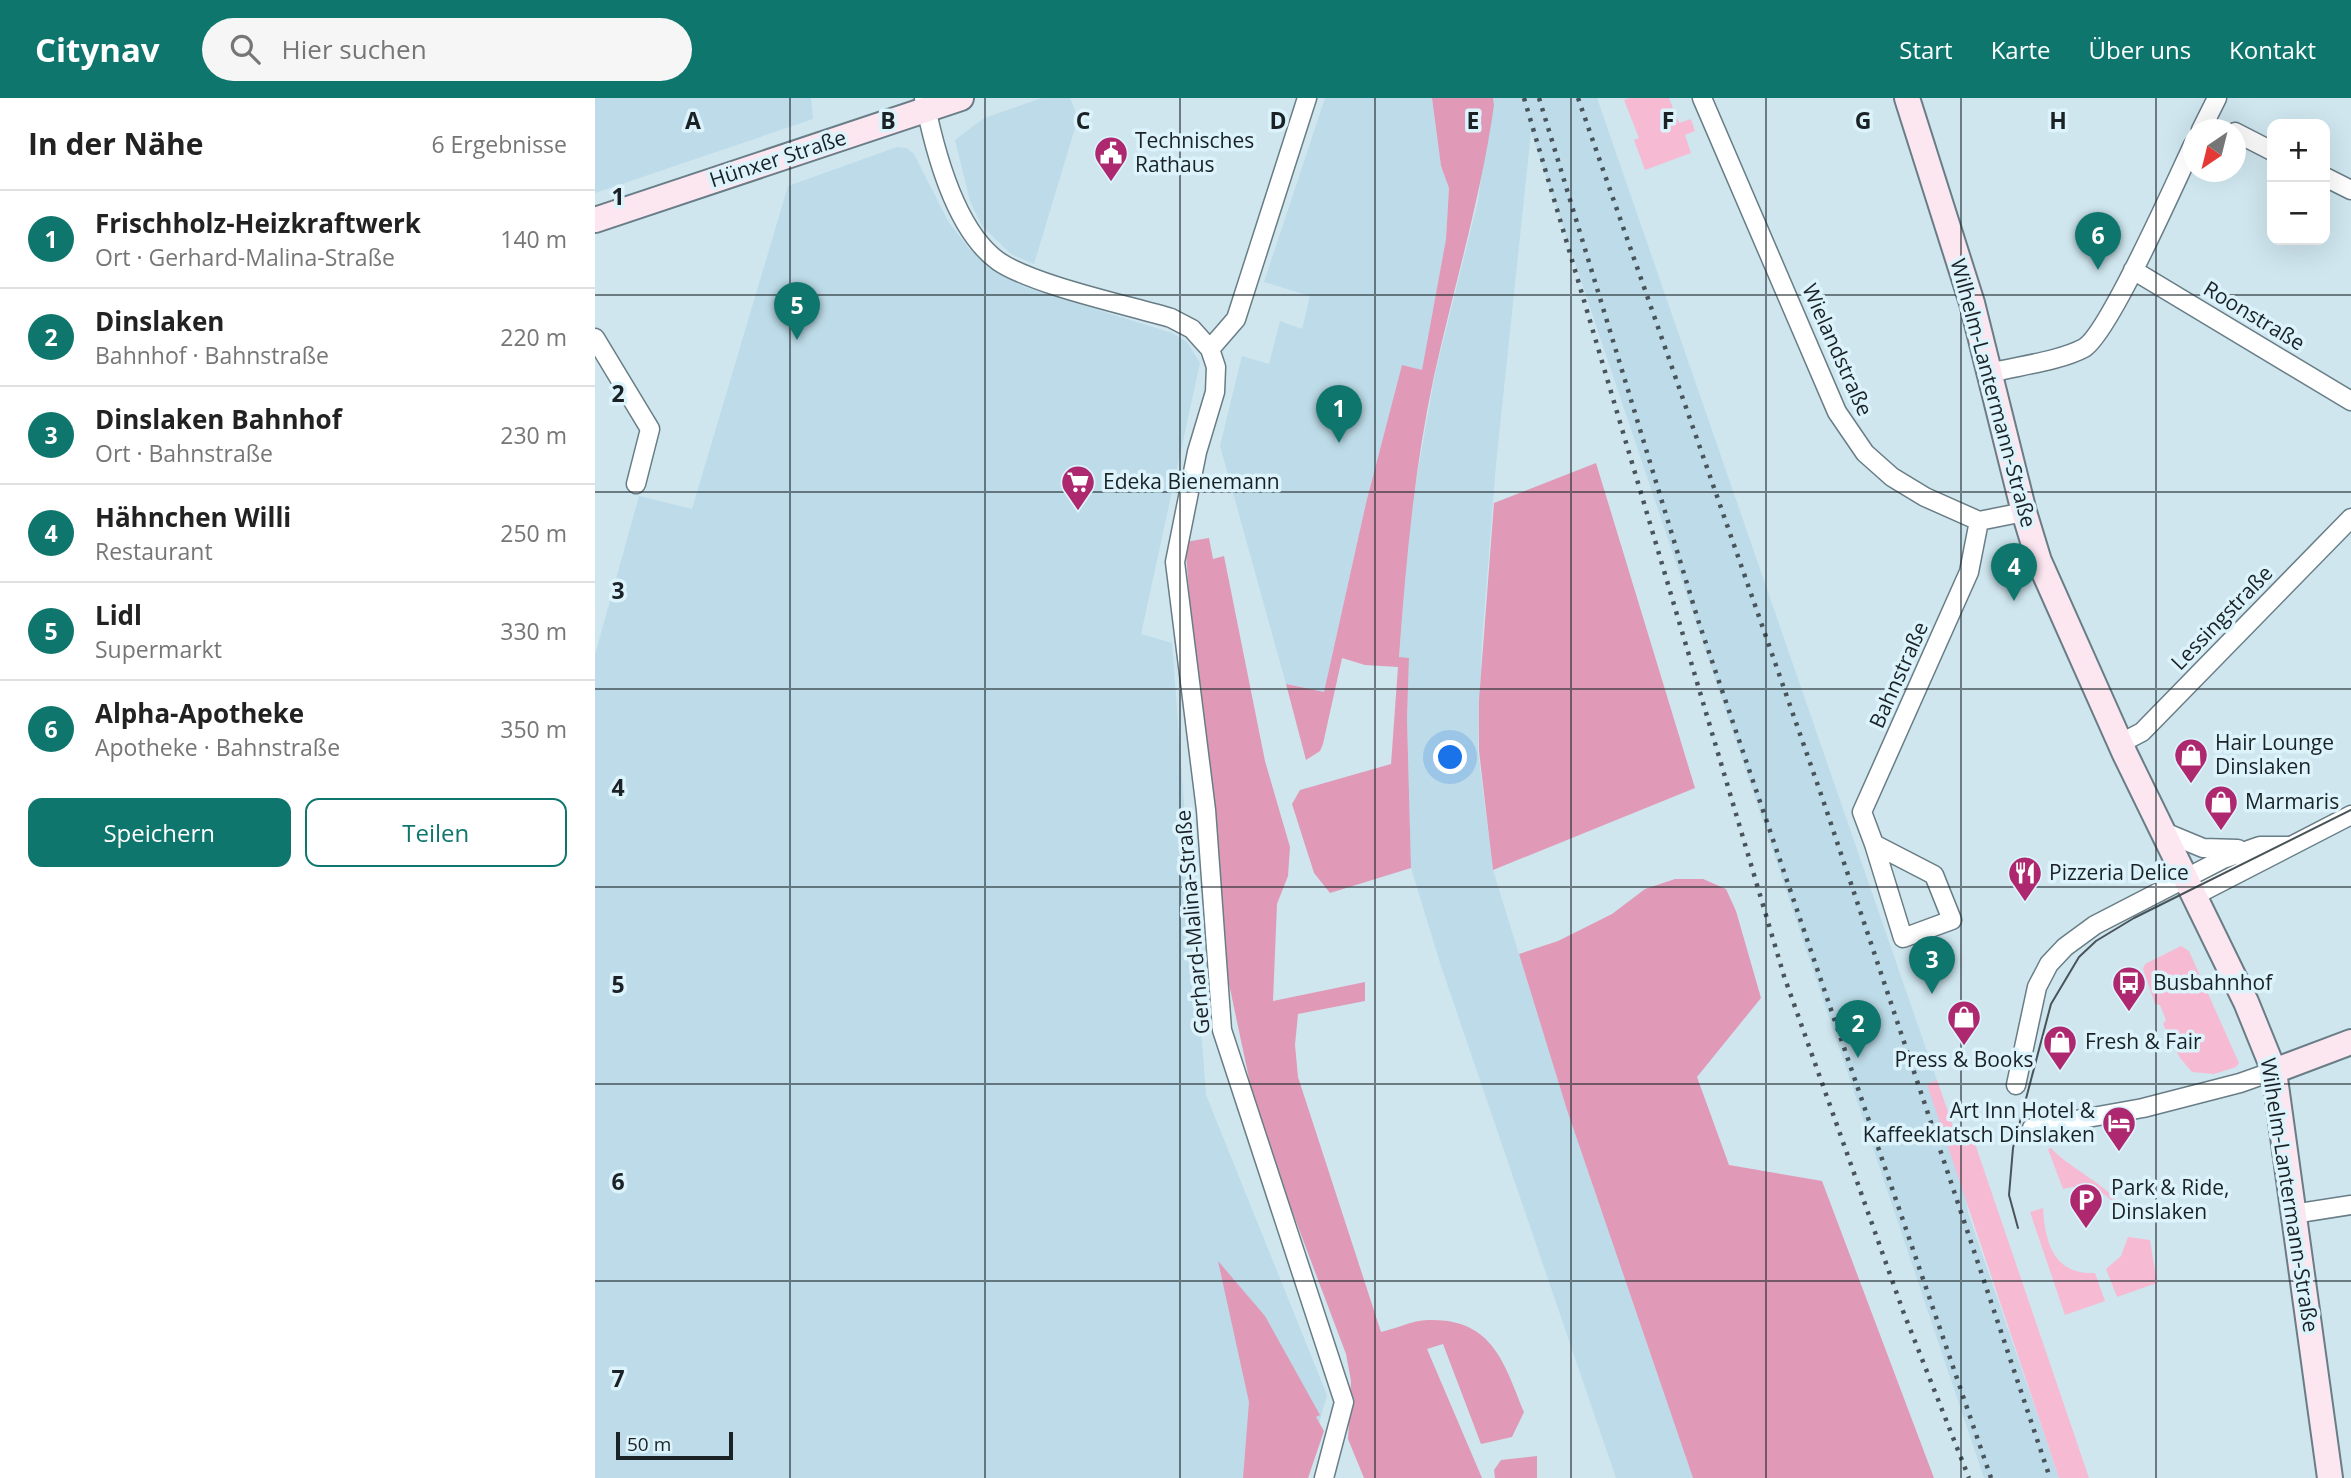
<!DOCTYPE html>
<html lang="de">
<head>
<meta charset="utf-8">
<style>
	:root { --surface:#fff; --page:#f6f6f6; --text:#222; --muted:#767676; --line:#e0e0e0; --accent:#0f766e }
	body { margin:0; font-family:"Open Sans",sans-serif; background:var(--page); color:var(--text) }
	.controls { position:absolute; right:21px; top:21px; display:grid; overflow:hidden; border-radius:14px; box-shadow:0 7px 28px #0002 }
	.controls button { width:63px; height:63px; display:grid; place-items:center; padding:0; border:0; border-bottom:2px solid var(--line); background:var(--surface); color:var(--text); font:35px sans-serif }
	.compass { position:absolute; left:1588px; top:21px; width:63px; height:63px; border-radius:50%; background:var(--surface); box-shadow:0 7px 28px #0002; rotate:215deg }
	.scale { position:absolute; left:21px; bottom:18px; width:117px; box-sizing:border-box; padding-left:7px; border:4px solid #1a2226; border-top:0; font-size:19px; line-height:24px; white-space:nowrap; color:#1a2226; -webkit-text-stroke:5px #dcf3fc; paint-order:stroke }
	.you { position:absolute; left:856px; top:660px; width:24px; height:24px; margin:-18px; border:5px solid #fff; border-radius:50%; background:#1a73e8; box-shadow:0 0 0 10px #1a73e833 }
	.badge { display:grid; place-items:center; width:46px; height:46px; border-radius:50%; background:var(--accent); color:#fff; font-size:23px; font-weight:700 }
	.pin { position:absolute; translate:-50% -58px; filter:drop-shadow(0 2px 4px #0008) }
	.pin::after { content:''; position:absolute; top:37px; width:24px; height:21px; background:inherit; clip-path:polygon(0 0,100% 0,50% 100%) }
	.list { margin:0; padding:0; list-style:none }
	h2 { display:flex; justify-content:space-between; align-items:center; height:91px; margin:0; padding:0 28px; font-size:30px }
	h2 small { font-size:23px; font-weight:400; color:var(--muted) }
	.list li { display:grid; grid-template-columns:46px 1fr auto; gap:21px; align-items:center; box-sizing:border-box; height:98px; padding:0 28px; border-top:2px solid var(--line) }
	.list b { display:block; font-size:26px; white-space:nowrap }
	.list p { margin:0; font-size:23px; white-space:nowrap; color:var(--muted) }
	.list em { font-size:23px; font-style:normal; color:var(--muted) }
	.actions { display:flex; gap:14px; padding:21px 28px }
	.actions a { flex:1; padding:16px 0; border:2px solid var(--accent); border-radius:14px; text-align:center; font-size:24px; color:var(--accent) }
	.actions .main { background:var(--accent); color:#fff }
	.icon { flex:none; width:38px; height:38px; fill:none; stroke:currentColor; stroke-width:2; stroke-linecap:round; stroke-linejoin:round }
	.map { position:relative; flex:none; width:1756px; height:1380px; overflow:hidden }
	header { display:flex; align-items:center; gap:42px; box-sizing:border-box; height:98px; padding:0 35px; background:var(--accent); color:#fff }
	header strong { font-size:33px }
	nav { display:flex; gap:38px; margin-inline-start:auto; font-size:24px }
	.search { width:490px; height:63px; background:var(--page); display:flex; align-items:center; gap:18px; box-sizing:border-box; padding:0 24px; border-radius:38px; color:var(--muted); font-size:26px }
	main { display:flex }
	aside { flex:1; background:var(--surface) }
	.map>svg:first-child { display:block }
	.built { fill:#bddbe8 }
	.green { fill:#f6bbd2 }
	.forest { fill:#e09ab7 }
	.lines { fill:none; stroke-linecap:round; stroke-linejoin:round }
	.street-casing { stroke:#687d86; stroke-width:21 }
	.secondary-casing { stroke:#687d86; stroke-width:28 }
	.street { stroke:#fff; stroke-width:18 }
	.secondary { stroke:#fce6ef; stroke-width:24 }
	.tram { stroke:#485459; stroke-width:2 }
	.rail { stroke:#485459; stroke-width:4.5; stroke-dasharray:3.5 7; stroke-linecap:butt }
	.grid { fill:none; stroke:#1a2226; stroke-width:2; stroke-opacity:0.55 }
	.labels { text-anchor:middle; stroke-width:7; stroke-linejoin:round; paint-order:stroke }
	.poi-label { font-size:21px; fill:#1a2226; stroke:#dcf3fc; text-anchor:start }
	.street-label { font-size:21px; fill:#1a2226; stroke:#dcf3fc }
	.grid-label { font-size:23px; text-anchor:middle; font-weight:bold; fill:#1a2226; stroke:#dcf3fc; stroke-width:7; stroke-linejoin:round; paint-order:stroke }
</style>
</head>
<body>
<header>
<strong>Citynav</strong>
<div class="search"><svg class="icon" aria-label="search" viewBox="0 0 24 24"><circle cx="10" cy="10" r="6"/><path d="M15 15l6 6"/></svg>Hier suchen</div>
<nav><a>Start</a><a>Karte</a><a>Über uns</a><a>Kontakt</a></nav>
</header>
<main>
<aside>
<h2>In der Nähe<small>6 Ergebnisse</small></h2>
<ul class="list">
<li><span class="badge">1</span><div><b>Frischholz-Heizkraftwerk</b><p>Ort · Gerhard-Malina-Straße</p></div><em>140 m</em></li>
<li><span class="badge">2</span><div><b>Dinslaken</b><p>Bahnhof · Bahnstraße</p></div><em>220 m</em></li>
<li><span class="badge">3</span><div><b>Dinslaken Bahnhof</b><p>Ort · Bahnstraße</p></div><em>230 m</em></li>
<li><span class="badge">4</span><div><b>Hähnchen Willi</b><p>Restaurant</p></div><em>250 m</em></li>
<li><span class="badge">5</span><div><b>Lidl</b><p>Supermarkt</p></div><em>330 m</em></li>
<li><span class="badge">6</span><div><b>Alpha-Apotheke</b><p>Apotheke · Bahnstraße</p></div><em>350 m</em></li>
</ul>
<div class="actions"><a class="main">Speichern</a><a>Teilen</a></div>
</aside>
<div class="map">
<svg width="1756" height="1380" viewBox="0 0 1756 1380">
	<rect width="100%" height="100%" fill="#cfe6ef"/>
	<path class="built" d="M 0,0 L 216,0 L 218,21 L 0,95 Z
		M 447,0 L 475,0 L 483,20 L 439,166 L 416,156 L 387,128 L 375,103 L 360,42 L 389,20 Z
		M 730,0 L 837,0 L 846,68 L 854,89 L 851,141 L 827,273 L 807,267 L 771,405 L 729,595 L 691,586 L 625,348 L 647,258 L 674,266 L 685,223 L 707,231 L 715,198 L 669,184 Z
		M 898,0 L 1002,0 L 1364,1046 L 1373,1115 L 1464,1380 L 1389,1380 L 936,34 L 901,366 L 887,543 L 883,653 L 898,772 L 972,1012 L 1098,1380 L 1021,1380 L 846,868 L 816,770 L 812,620 L 814,561 L 804,559 L 815,418 L 840,276 L 883,103 Z
		M 302,49 L 312,50 L 319,56 L 353,123 L 375,152 L 407,177 L 430,189 L 577,235 L 592,244 L 605,265 L 546,536 L 577,545 L 611,997 L 732,1297 L 709,1380 L 0,1380 L 0,557 L 44,398 L 97,411 L 193,88 Z"/>
	<path class="green" d="M 1034,0 L 1074,0 L 1084,25 L 1096,21 L 1100,33 L 1090,37 L 1096,55 L 1050,72 L 1039,42 L 1044,40 L 1029,2 Z
		M 1586,848 L 1594,853 L 1644,965 L 1641,969 L 1619,976 L 1597,974 L 1585,960 L 1568,926 L 1571,922 L 1565,907 L 1560,906 L 1548,871 L 1550,866 Z
		M 1342,982 L 1360,1034 L 1375,1031 L 1494,1380 L 1464,1380 L 1332,986 Z
		M 1456,1050 C 1474,1071 1526,1093 1528,1116 C 1512,1094 1495,1084 1468,1091 L 1453,1051 Z
		M 1448,1110 C 1450,1145 1459,1177 1500,1175 L 1510,1203 L 1470,1217 L 1435,1114 Z
		M 1533,1139 L 1555,1142 L 1562,1185 L 1522,1199 L 1511,1171 L 1526,1158 Z"/>
	<path class="forest" d="M 837,0 L 898,0 L 899,7 C 886,100 859,188 839,278 C 819,371 811,464 804,559 L 814,560 L 812,620 L 816,770 L 735,795 L 719,775 L 697,706 L 705,692 L 796,666 L 803,569 L 770,567 L 747,560 L 728,646 L 725,653 L 711,662 L 691,586 L 729,594 L 771,405 L 807,267 L 827,272 L 851,141 L 854,90 L 846,68 Z
		M 1001,365 L 1100,690 L 898,772 L 884,653 L 884,602 L 899,405 Z
		M 614,440 L 618,461 L 629,458 L 670,663 L 695,749 L 693,778 L 682,806 L 678,903 L 770,884 L 770,903 L 703,916 L 700,947 L 703,979 L 786,1234 C 801,1231 817,1222 833,1222 C 897,1220 909,1264 929,1314 L 917,1339 L 886,1346 L 848,1246 L 832,1251 L 887,1380 L 769,1380 L 753,1341 L 756,1283 L 751,1256 L 673,1049 L 659,1004 L 634,886 L 601,582 L 590,444 Z
		M 1080,781 L 1108,781 L 1131,791 L 1141,813 L 1166,900 L 1102,979 L 1134,1067 L 1227,1083 L 1339,1380 L 1098,1380 L 972,1012 L 924,856 L 963,843 L 1017,816 L 1050,791 Z
		M 623,1163 L 670,1218 L 725,1317 L 721,1319 L 729,1333 L 713,1380 L 648,1380 L 654,1304 Z
		M 942,1358 L 942,1380 L 900,1380 L 899,1372 L 906,1362 Z"/>
	<g class="lines">
		<g class="street-casing">
			<path id="street" d="M 329,0 C 339,50 359,131 403,163 C 438,187 532,207 576,220 L 597,231 L 615,251 L 621,269 L 620,294 L 602,354 L 580,464 L 611,712 L 627,932 L 749,1304 L 729,1380
				M 1107,0 L 1242,314 L 1270,355 L 1297,379 L 1330,399 L 1384,423 L 1429,414
				M 1606,32 L 1622,0
				M 1640,34 L 1677,53
				M 1730,79 L 1756,92
				M 1538,172 L 1756,303
				M 0,240 L 55,331 L 41,386
				M 615,251 L 641,221 L 712,0
				M 1395,275 C 1422,268 1465,263 1489,250 C 1514,235 1581,83 1598,47
				M 1526,645 L 1547,634 L 1756,420
				M 1567,733 L 1608,750 L 1643,751
				M 1279,746 L 1308,840 L 1357,822 L 1339,777 L 1279,746 L 1267,714 L 1374,474 L 1384,423
				M 1599,798 L 1756,717
				M 1421,987 L 1442,889 L 1454,866 L 1470,849 L 1500,827 L 1628,761 L 1665,748 L 1693,748
				M 1437,1030 L 1548,1010 L 1645,985 L 1679,973
				M 1698,1116 L 1756,1107"/>
		</g>
		<g class="secondary-casing">
			<path id="secondary" d="M 1312,0 L 1377,205 L 1429,414 L 1444,463 L 1530,656 L 1651,904 L 1679,973 L 1735,1380
				M 0,122 L 366,0
				M 1679,973 L 1756,944"/>
		</g>
		<use href="#street" class="street"/>
		<use href="#secondary" class="secondary"/>
		<path class="tram" d="M 1423,1130 L 1414,1097 L 1418,1050 L 1456,906 L 1484,859 L 1501,843 L 1539,820 L 1756,712"/>
		<path class="rail" d="M 929,0 L 1189,878 L 1308,1213 L 1374,1380
			M 944,0 L 1104,525 L 1396,1380
			M 983,0 L 1228,702 L 1455,1380"/>
	</g>
	<path class="grid" d="M 195,0 L 195,1380M 390,0 L 390,1380M 585,0 L 585,1380M 780,0 L 780,1380M 976,0 L 976,1380M 1171,0 L 1171,1380M 1366,0 L 1366,1380M 1561,0 L 1561,1380M 0,197 L 1756,197M 0,394 L 1756,394M 0,591 L 1756,591M 0,789 L 1756,789M 0,986 L 1756,986M 0,1183 L 1756,1183"/>
	<defs>
		<g id="civic-pin" transform="scale(1.75)"><path d="M0 17L-7.5 6A9.5 9.5 0 1 1 7.5 6Z" fill="#ae286f" stroke="#dcf3fc"/><path d="M-.6-6.5H3V-4.5H.6V-3L4-1V1h2V6H-6V1h2V-1L-.6-3ZM-1.2 2.5V6h2.4V2.5Z" fill="#fff"/></g>
		<g id="supermarket-pin" transform="scale(1.75)"><path d="M0 17L-7.5 6A9.5 9.5 0 1 1 7.5 6Z" fill="#ae286f" stroke="#dcf3fc"/><path d="M-6-5.5h2.5l.6 2H6L4.5 2H-2.5L-4.4-4H-6ZM-1.5 3.2a1.3 1.3 0 1 0 .1 0ZM3 3.2a1.3 1.3 0 1 0 .1 0Z" fill="#fff"/></g>
		<g id="shop-pin" transform="scale(1.75)"><path d="M0 17L-7.5 6A9.5 9.5 0 1 1 7.5 6Z" fill="#ae286f" stroke="#dcf3fc"/><path d="M-5-2.5h2.3a2.7 3.5 0 0 1 5.4 0H5L5.5 6h-11ZM-1.5-2.5h3a1.5 2.3 0 0 0-3 0Z" fill="#fff"/></g>
		<g id="restaurant-pin" transform="scale(1.75)"><path d="M0 17L-7.5 6A9.5 9.5 0 1 1 7.5 6Z" fill="#ae286f" stroke="#dcf3fc"/><path d="M-5-6h1v4h1v-4h1v4h1v-4h1v5L-1.5 .5V6h-2V.5L-5-1ZM5-6V6H3V1.5H1.5Q1.5-4 5-6Z" fill="#fff"/></g>
		<g id="bus-pin" transform="scale(1.75)"><path d="M0 17L-7.5 6A9.5 9.5 0 1 1 7.5 6Z" fill="#ae286f" stroke="#dcf3fc"/><path d="M-5-6H5V4H4V6H2V4H-2V6H-4V4H-5ZM-3.5-4V0h7V-4ZM-3.5 1.2v1.5H-2V1.2ZM2 1.2v1.5H3.5V1.2Z" fill="#fff"/></g>
		<g id="hotel-pin" transform="scale(1.75)"><path d="M0 17L-7.5 6A9.5 9.5 0 1 1 7.5 6Z" fill="#ae286f" stroke="#dcf3fc"/><path d="M-6-4.5h1.5V1H6V5H4.5V3h-9V5H-6ZM-4 0a1.8 1.8 0 1 1 3.6 0ZM.5 0V-2.5h3Q6-2.5 6 0Z" fill="#fff"/></g>
		<g id="parking-pin" transform="scale(1.75)"><path d="M0 17L-7.5 6A9.5 9.5 0 1 1 7.5 6Z" fill="#ae286f" stroke="#dcf3fc"/><path d="M-3.5-5.5H1a3.5 3.5 0 0 1 0 7H-1V5.5H-3.5ZM-1-3.4V-.6H.8a1.4 1.4 0 0 0 0-2.8Z" fill="#fff"/></g>
	</defs>
	<g fill-rule="evenodd">
		<use href="#civic-pin" x="516" y="55"/>
		<use href="#supermarket-pin" x="483" y="384"/>
		<use href="#shop-pin" x="1596" y="657"/>
		<use href="#shop-pin" x="1626" y="704"/>
		<use href="#restaurant-pin" x="1430" y="775"/>
		<use href="#bus-pin" x="1534" y="885"/>
		<use href="#shop-pin" x="1369" y="919"/>
		<use href="#shop-pin" x="1465" y="944"/>
		<use href="#hotel-pin" x="1524" y="1025"/>
		<use href="#parking-pin" x="1491" y="1102"/>
	</g>
	<g class="labels">
		<g class="poi-label">
			<text x="540" y="50">Technisches<tspan x="540" dy="24">Rathaus</tspan></text>
			<text x="508" y="391">Edeka Bienemann</text>
			<text x="1620" y="652">Hair Lounge<tspan x="1620" dy="24">Dinslaken</tspan></text>
			<text x="1650" y="711">Marmaris</text>
			<text x="1454" y="782">Pizzeria Delice</text>
			<text x="1558" y="892">Busbahnhof</text>
			<text x="1490" y="951">Fresh &amp; Fair</text>
			<text x="1369" y="969" text-anchor="middle">Press &amp; Books</text>
			<text x="1500" y="1020" text-anchor="end">Art Inn Hotel &amp;<tspan x="1500" dy="24">Kaffeeklatsch Dinslaken</tspan></text>
			<text x="1516" y="1097">Park &amp; Ride,<tspan x="1516" dy="24">Dinslaken</tspan></text>
		</g>
		<g class="street-label">
			<text transform="translate(183 61) rotate(-18)" y="7">Hünxer Straße</text>
			<text transform="translate(1659 218) rotate(31)" y="7">Roonstraße</text>
			<text transform="translate(1242 252) rotate(66)" y="7">Wielandstraße</text>
			<text transform="translate(1398 295) rotate(75)" y="7">Wilhelm-Lantermann-Straße</text>
			<text transform="translate(1627 520) rotate(-46)" y="7">Lessingstraße</text>
			<text transform="translate(1304 577) rotate(-66)" y="7">Bahnstraße</text>
			<text transform="translate(598 824) rotate(-95)" y="7">Gerhard-Malina-Straße</text>
			<text transform="translate(1694 1097) rotate(81)" y="7">Wilhelm-Lantermann-Straße</text>
		</g>
	</g>
	<g class="grid-label">
		<text x="98" y="31">A</text>
		<text x="293" y="31">B</text>
		<text x="488" y="31">C</text>
		<text x="683" y="31">D</text>
		<text x="878" y="31">E</text>
		<text x="1073" y="31">F</text>
		<text x="1268" y="31">G</text>
		<text x="1463" y="31">H</text>
		<text x="23" y="107">1</text>
		<text x="23" y="304">2</text>
		<text x="23" y="501">3</text>
		<text x="23" y="698">4</text>
		<text x="23" y="895">5</text>
		<text x="23" y="1092">6</text>
		<text x="23" y="1289">7</text>
	</g>
</svg>
<div class="controls">
<button>+</button>
<button>−</button>
</div>
<svg class="compass" viewBox="-18 -18 36 36"><path d="M0-13l5 13h-10z" fill="#e53935"/><path d="M0 13l5-13h-10z" fill="#767676"/></svg>
<div class="scale">50 m</div>
<div class="you"></div>
<div class="pin badge" style="left:744px;top:345px">1</div>
<div class="pin badge" style="left:1263px;top:960px">2</div>
<div class="pin badge" style="left:1337px;top:896px">3</div>
<div class="pin badge" style="left:1419px;top:503px">4</div>
<div class="pin badge" style="left:202px;top:242px">5</div>
<div class="pin badge" style="left:1503px;top:172px">6</div>
</div>
</main>
</body>
</html>
